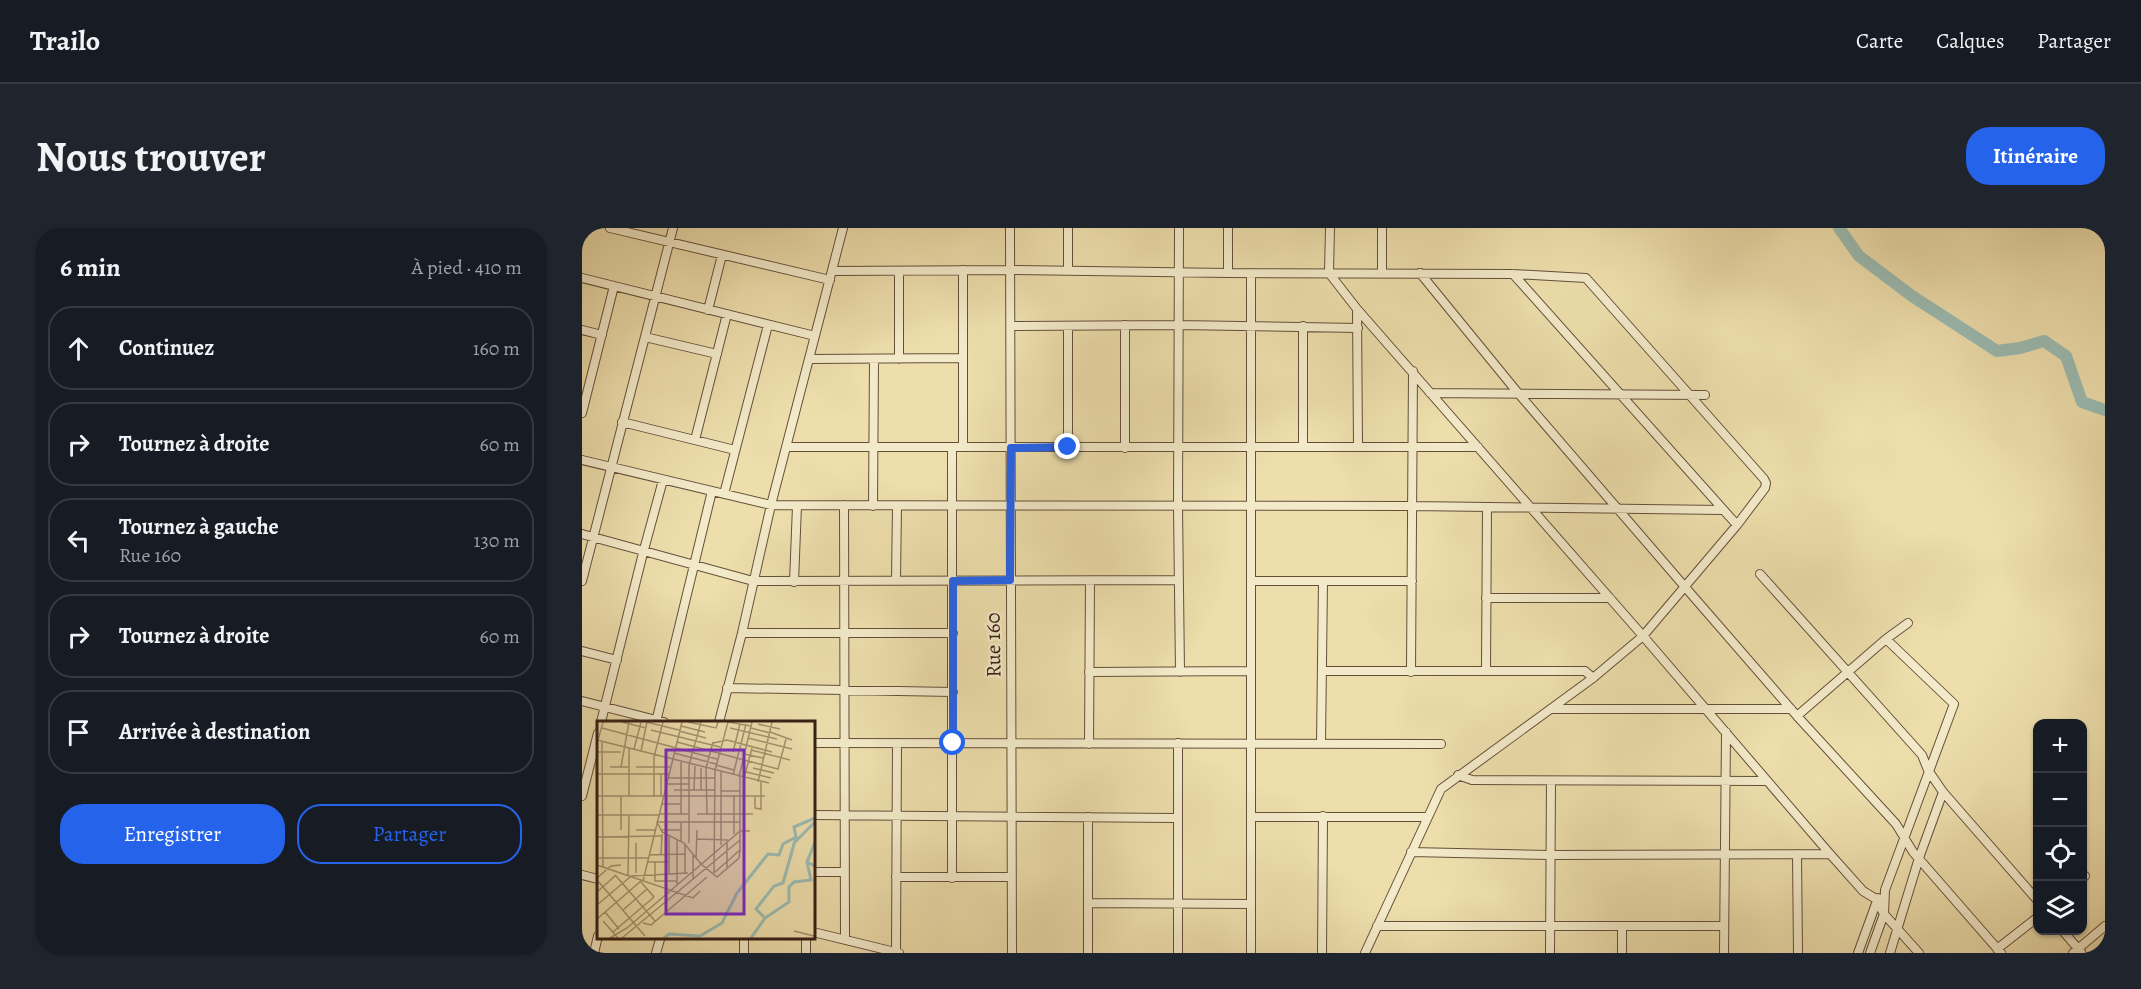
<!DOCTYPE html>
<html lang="fr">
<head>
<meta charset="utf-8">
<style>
	:root { --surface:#171b24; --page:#20242c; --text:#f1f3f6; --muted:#9ea1a6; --line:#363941; --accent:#2563eb }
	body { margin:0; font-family:Alegreya,serif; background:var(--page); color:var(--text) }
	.controls { position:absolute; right:18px; bottom:18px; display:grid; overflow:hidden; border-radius:12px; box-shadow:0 2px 4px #0004 }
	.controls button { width:54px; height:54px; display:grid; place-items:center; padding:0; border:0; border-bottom:2px solid var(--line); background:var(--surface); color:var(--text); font:30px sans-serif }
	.stop { position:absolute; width:18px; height:18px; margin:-14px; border:4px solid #2563eb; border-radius:50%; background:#fff }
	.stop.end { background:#2563eb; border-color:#fff; box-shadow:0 2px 6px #0008 }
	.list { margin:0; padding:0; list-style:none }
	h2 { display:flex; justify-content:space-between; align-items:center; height:78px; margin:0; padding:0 24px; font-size:26px }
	h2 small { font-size:20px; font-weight:400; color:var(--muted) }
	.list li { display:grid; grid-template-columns:39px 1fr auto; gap:18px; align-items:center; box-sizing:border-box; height:84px; margin:0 12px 12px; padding:0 12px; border:2px solid var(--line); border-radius:24px }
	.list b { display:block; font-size:22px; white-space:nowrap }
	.list p { margin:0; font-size:20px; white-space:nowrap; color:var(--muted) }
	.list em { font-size:20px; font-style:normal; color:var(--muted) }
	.actions { display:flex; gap:12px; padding:18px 24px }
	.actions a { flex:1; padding:14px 0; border:2px solid var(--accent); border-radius:24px; text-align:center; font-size:21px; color:var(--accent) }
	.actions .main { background:var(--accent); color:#fff }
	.icon { flex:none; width:33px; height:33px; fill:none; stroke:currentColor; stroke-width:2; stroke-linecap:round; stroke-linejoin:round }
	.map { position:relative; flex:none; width:1523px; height:725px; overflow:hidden; border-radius:24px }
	header { display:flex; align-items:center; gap:36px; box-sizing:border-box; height:84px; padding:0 30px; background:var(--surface); border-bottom:2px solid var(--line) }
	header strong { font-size:28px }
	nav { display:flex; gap:33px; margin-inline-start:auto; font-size:21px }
	.intro { display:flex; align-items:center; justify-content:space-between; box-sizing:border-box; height:144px; padding:0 36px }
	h1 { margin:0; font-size:42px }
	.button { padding:15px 27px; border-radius:24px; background:var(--accent); color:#fff; font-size:21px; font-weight:700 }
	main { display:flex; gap:36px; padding:0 36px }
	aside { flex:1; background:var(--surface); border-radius:24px; box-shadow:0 2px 4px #0004 }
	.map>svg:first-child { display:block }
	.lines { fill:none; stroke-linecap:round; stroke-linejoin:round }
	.river { stroke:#9bbbb2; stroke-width:12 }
	.minor-casing { stroke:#654f3b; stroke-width:10 }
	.minor { stroke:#f3eac9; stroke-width:8 }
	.route { stroke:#2563eb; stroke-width:8 }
	.labels { text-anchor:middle; stroke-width:4.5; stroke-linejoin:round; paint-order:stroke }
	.street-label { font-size:21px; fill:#381f15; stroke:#f3eac9 }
	.inset-river { fill:none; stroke:#9bbbb2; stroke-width:3 }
	.inset-road { fill:none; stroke:#a59270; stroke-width:1.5 }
	.view { fill:#7b2cbf; fill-opacity:0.15; stroke:#7b2cbf; stroke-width:3 }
	.inset-edge { fill:none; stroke:#381f15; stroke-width:3 }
</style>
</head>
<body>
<header>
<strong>Trailo</strong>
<nav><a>Carte</a><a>Calques</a><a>Partager</a></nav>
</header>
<div class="intro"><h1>Nous trouver</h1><a class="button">Itinéraire</a></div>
<main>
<aside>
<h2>6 min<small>À pied · 410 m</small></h2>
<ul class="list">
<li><svg class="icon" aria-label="ahead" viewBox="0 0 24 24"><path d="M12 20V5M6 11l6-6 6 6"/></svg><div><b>Continuez</b></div><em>160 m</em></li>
<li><svg class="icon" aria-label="right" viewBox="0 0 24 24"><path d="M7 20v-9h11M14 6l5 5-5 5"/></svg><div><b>Tournez à droite</b></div><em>60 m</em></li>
<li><svg class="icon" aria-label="left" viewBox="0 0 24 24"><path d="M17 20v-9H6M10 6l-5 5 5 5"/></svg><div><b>Tournez à gauche</b><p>Rue 160</p></div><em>130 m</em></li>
<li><svg class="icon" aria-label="right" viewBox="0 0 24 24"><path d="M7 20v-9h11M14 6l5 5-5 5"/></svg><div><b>Tournez à droite</b></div><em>60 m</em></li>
<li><svg class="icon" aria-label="arrive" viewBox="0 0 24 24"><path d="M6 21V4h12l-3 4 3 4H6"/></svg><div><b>Arrivée à destination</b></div></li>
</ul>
<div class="actions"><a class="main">Enregistrer</a><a>Partager</a></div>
</aside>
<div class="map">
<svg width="1523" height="725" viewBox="0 0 1523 725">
	<rect width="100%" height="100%" fill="#eddeac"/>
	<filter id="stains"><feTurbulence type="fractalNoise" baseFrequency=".00333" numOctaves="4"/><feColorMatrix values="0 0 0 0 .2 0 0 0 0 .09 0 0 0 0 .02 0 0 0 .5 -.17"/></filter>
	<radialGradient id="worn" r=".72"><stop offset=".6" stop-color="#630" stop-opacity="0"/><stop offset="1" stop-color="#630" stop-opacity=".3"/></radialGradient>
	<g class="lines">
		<path class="river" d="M 1257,0 L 1277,28 L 1330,68 L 1415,123 L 1438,120 L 1462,113 L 1484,128 L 1500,174 L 1523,182"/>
		<g class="minor-casing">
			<path id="minor" d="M 28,0 L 248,52
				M 428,0 L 430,725
				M 597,0 L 596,279 L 598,444
				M 748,0 L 747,45 L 775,81 L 1061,408 L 1248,626 L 1281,663 L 1294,671 L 1302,686 L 1337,725
				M 800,0 L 800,45
				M 381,42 L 381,219
				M 486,42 L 486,0
				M 250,43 L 428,42 L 646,45 L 931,46 L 1004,50 L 1182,251 L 1184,255 L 1183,260 L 1155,297 L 1061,408 L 1011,450 L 859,561 L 783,725
				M 317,43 L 317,131
				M 646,45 L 646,0
				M 838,45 L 936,165 L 1103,359 L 1215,488 L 1314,596 L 1331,624 L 1419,725
				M 931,46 L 1155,297
				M 0,50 L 233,108
				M 775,81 L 776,219
				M 126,82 L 140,27
				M 543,97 L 543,220
				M 429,98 L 597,97 L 776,100
				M 721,98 L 721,219
				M 0,102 L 20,107
				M 63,109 L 135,126
				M 227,131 L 380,130
				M 848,165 L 1123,167
				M 0,185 L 32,58
				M 40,194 L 153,222
				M 113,212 L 145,86
				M 204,219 L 896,219
				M 486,219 L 486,98
				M 0,232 L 189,277 L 831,278 L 1141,282
				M 142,266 L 186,97
				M 262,277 L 263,711
				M 291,278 L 292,131
				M 0,306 L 171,353 L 597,352
				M 1178,346 L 1340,527 L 1346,542 L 1361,564 L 1456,673
				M 314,352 L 315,278
				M 0,353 L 91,0
				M 669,353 L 830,353
				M 212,354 L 215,278
				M 904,370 L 1028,370
				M 160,405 L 371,405
				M 0,423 L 35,432
				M 741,443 L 1003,443 L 1011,450
				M 904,443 L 905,279
				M 507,444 L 668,443
				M 829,444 L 831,143
				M 145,460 L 371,464
				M 0,473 L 82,494
				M 971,481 L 1209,481
				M 1215,488 L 1304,411 L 1326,395
				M 19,494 L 60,329 L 81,252
				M 74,494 L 130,263
				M 137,494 L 160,405 L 189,277 L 261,0
				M 231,515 L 859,516
				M 596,515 L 596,725
				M 739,515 L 741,353
				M 507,516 L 508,353
				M 876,547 L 890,552 L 1184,553
				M 0,568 L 16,505
				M 231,587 L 595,590
				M 506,589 L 506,725
				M 669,589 L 845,589
				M 829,624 L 968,627 L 1248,626
				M 1215,626 L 1216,725
				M 231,644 L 262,644
				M 0,647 L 16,651
				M 314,649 L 429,649
				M 370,650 L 370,219
				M 1500,650 L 1503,648
				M 506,675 L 668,676
				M 795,698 L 1142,698
				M 1040,698 L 1040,725
				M 1480,702 L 1499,724
				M 231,704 L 317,725
				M 162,708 L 162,725
				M 1415,721 L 1456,689
				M 314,724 L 315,515
				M 12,725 L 16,708
				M 74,725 L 79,708
				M 224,725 L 224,708
				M 669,725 L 669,45
				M 740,725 L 741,588
				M 968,725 L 969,553
				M 1142,725 L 1144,504
				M 1276,725 L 1296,670
				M 1288,725 L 1302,686 L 1303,662 L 1372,476 L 1304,411
				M 1308,725 L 1337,630 L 1361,564
				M 1491,725 L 1523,698"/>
		</g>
		<use href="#minor" class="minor"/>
	</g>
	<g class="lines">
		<path class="route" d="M 371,515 L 371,353 L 428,352 L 429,220 L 486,219"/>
	</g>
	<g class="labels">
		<g class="street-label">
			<text transform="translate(411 417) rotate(-91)" y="7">Rue 160</text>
		</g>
	</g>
	<g transform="translate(15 493)">
		<rect width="218" height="218" fill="#eddeac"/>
		<path class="inset-river" d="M 198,121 L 218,101M 218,121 L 210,141 L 218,145M 167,196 L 159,188 L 177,165 L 186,162 L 199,116M 67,217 L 72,213 L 103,215 L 125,202 L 140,172 L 171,133 L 182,134 L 186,123 L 199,116 L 197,106 L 218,97M 154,217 L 168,197 L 192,181 L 192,166 L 197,161 L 214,159 L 210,141"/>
		<path class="inset-road" d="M 25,1 L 49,7M 49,1 L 82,9M 91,1 L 119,7 L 121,1M 131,1 L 154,5M 161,3 L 183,8M 84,5 L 108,11M 5,7 L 120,38M 133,7 L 180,18M 154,7 L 173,12M 54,9 L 123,26M 82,10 L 109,17M 173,11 L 195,19M 151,17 L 195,28M 0,19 L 172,62M 1,19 L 6,1M 5,20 L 6,146M 80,21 L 181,48 L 189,18M 116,22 L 130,19 L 175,31M 37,28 L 44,1M 154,29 L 193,39M 44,30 L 50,1M 0,31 L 24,31M 136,31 L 143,3M 77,32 L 119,43M 147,33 L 166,37M 119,44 L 137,49M 13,46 L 32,46M 24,46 L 32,1M 39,46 L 73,46M 104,47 L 104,69M 156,47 L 177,52M 124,51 L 124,124M 149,51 L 174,57M 0,53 L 72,53M 64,53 L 64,75M 136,54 L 149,3M 142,56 L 155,1M 71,57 L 118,57M 147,57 L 155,27M 161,61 L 175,1M 69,63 L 92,63M 77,69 L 118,69M 97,69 L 98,45M 124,70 L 143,70M 0,75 L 168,75M 32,75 L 32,27M 57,75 L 57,36 L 66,1M 158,75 L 158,87 L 164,88 L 164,61M 64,83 L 83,83M 62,93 L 92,93M 84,93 L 84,41M 100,93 L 156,93M 110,93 L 109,47 L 116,21M 0,94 L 62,94M 84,101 L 84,120M 143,101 L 60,101 L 65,111 L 87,122 L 104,143 L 120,156 L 142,137 L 143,129 L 143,56M 24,109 L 24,75M 39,109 L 58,109M 64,109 L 84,109M 137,113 L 137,75M 72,115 L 72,152M 0,116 L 64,115M 100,118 L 131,119M 92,122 L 92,44 L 104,1M 64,133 L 65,113M 52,134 L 88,133M 0,137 L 51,137M 99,138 L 100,109M 50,141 L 72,141M 58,141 L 58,160 L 80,160M 0,144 L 96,177 L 103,170M 130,148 L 130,122M 39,152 L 39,122M 88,152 L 88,123M 117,152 L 118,49 L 131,1M 117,152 L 143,129M 31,154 L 32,94M 19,155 L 58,200M 34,155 L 91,152M 0,157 L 14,145 L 24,144M 0,159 L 48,215M 96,159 L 96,134M 46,160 L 85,1M 44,161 L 57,176M 80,164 L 80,118M 0,171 L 19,154M 0,184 L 33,156M 26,189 L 50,168M 8,191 L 22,208M 0,198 L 44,160M 6,200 L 21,217M 46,202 L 54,204 L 110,156M 197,210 L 217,215M 16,211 L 57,176M 13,217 L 30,207 L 143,110 L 153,110M 25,217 L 143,119"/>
		<path class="view" d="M 69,29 L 147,29 L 147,193 L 69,193 Z"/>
		<rect width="218" height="218" class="inset-edge"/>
	</g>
	<rect width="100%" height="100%" filter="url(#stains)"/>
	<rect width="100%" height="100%" fill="url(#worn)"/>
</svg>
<div class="controls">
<button>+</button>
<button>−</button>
<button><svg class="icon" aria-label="locate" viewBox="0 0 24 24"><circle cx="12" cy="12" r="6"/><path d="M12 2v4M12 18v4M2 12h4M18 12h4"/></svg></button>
<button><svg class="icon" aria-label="layers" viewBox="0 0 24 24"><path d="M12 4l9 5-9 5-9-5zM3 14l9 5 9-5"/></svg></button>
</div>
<div class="stop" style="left:371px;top:515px"></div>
<div class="stop end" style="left:486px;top:219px"></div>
</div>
</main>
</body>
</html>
